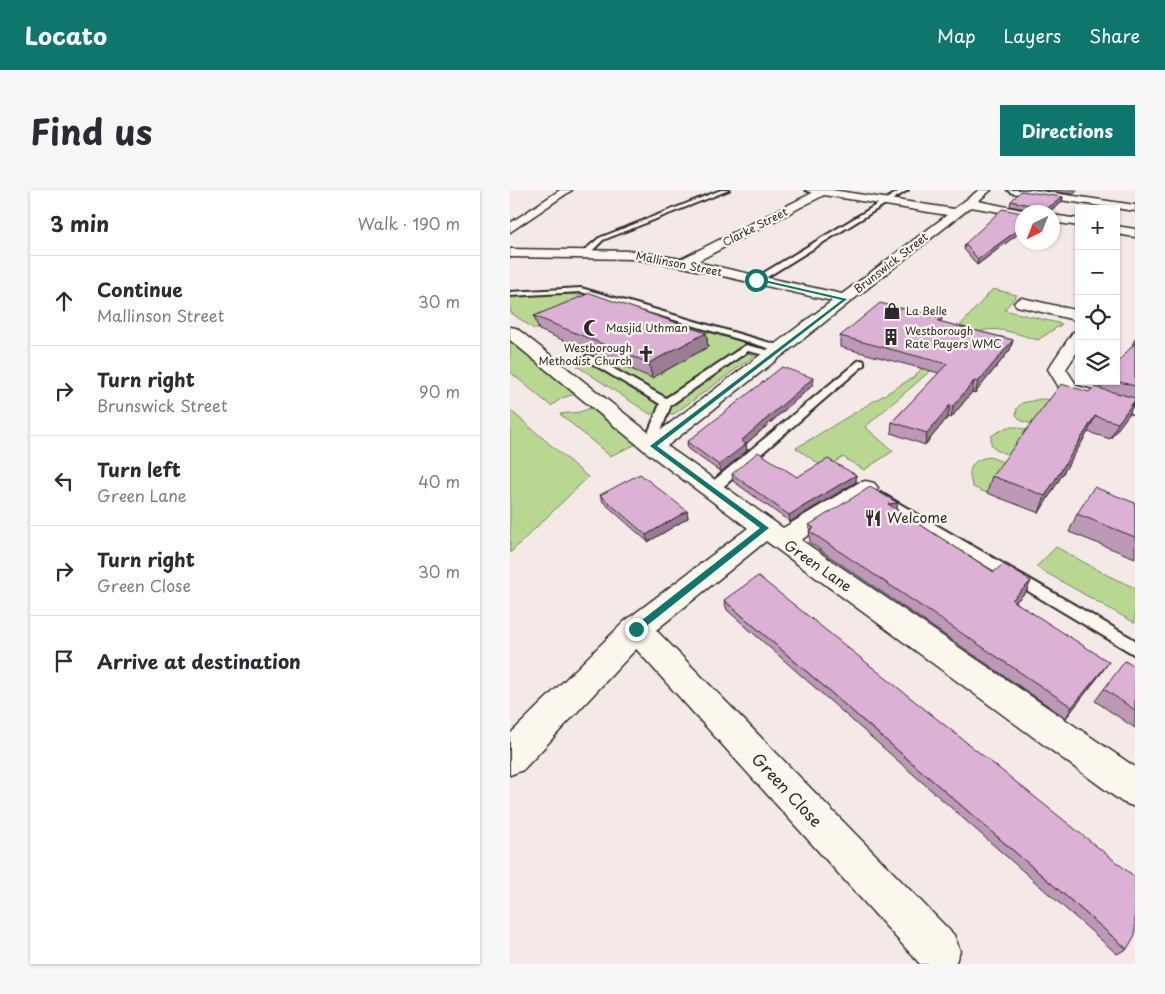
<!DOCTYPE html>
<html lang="en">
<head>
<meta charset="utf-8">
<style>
	:root { --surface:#fff; --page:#f7f7f7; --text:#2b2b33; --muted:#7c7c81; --line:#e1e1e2; --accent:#0f766e }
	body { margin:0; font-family:"Playpen Sans",sans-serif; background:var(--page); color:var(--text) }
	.controls { position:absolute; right:15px; top:15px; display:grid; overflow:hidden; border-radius:0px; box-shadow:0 1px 4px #0004 }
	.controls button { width:45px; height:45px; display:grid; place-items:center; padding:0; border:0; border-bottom:1px solid var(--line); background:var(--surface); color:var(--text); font:25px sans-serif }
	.compass { position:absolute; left:505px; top:15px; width:45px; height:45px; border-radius:50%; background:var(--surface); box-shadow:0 1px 4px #0004; rotate:223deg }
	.stop { position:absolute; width:15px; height:15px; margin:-11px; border:4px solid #0f766e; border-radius:50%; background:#fff }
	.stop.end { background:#0f766e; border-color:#fff; box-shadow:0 1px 5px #0008 }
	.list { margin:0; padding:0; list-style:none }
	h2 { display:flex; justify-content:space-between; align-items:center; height:65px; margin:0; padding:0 20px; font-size:21px }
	h2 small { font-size:16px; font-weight:400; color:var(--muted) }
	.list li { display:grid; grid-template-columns:32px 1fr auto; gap:15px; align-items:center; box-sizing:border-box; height:90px; padding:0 20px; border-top:1px solid var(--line) }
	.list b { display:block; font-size:19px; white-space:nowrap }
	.list p { margin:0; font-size:16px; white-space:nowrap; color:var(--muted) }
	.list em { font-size:16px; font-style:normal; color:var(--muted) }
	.icon { flex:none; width:28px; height:28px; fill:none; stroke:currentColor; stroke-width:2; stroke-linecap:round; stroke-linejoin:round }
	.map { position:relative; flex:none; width:625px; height:774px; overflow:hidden; border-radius:0px }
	header { display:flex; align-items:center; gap:30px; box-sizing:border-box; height:70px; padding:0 25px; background:var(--accent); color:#fff }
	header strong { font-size:24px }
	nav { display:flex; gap:28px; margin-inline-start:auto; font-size:18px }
	.intro { display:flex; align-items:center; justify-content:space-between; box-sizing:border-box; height:120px; padding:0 30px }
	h1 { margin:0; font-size:35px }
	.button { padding:12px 22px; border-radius:0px; background:var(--accent); color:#fff; font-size:18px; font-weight:700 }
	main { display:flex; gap:30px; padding:0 30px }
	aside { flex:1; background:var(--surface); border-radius:0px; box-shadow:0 1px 4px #0004 }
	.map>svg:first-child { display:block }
	.green { fill:#b8d892; stroke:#72825e }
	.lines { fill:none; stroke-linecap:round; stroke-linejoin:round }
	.service-casing { stroke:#2b2b2b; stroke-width:4 }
	.minor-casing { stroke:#2b2b2b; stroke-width:3 }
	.service { fill:#fbf7ec; fill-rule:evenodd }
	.minor { fill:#fbf7ec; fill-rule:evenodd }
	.wall { fill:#be98b7; stroke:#2b2b2b }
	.shaded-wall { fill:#9b7c95; stroke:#2b2b2b }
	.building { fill:#ddb1d5; stroke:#2b2b2b }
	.route { fill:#0f766e }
	.labels { text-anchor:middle; stroke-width:4.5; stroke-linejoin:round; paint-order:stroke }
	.far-street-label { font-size:11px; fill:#2b2b2b; stroke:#fbf7ec }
	.far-poi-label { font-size:11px; fill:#2b2b2b; stroke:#fbf7ec; text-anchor:start }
	.poi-label { font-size:14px; fill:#2b2b2b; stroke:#fbf7ec; text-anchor:start }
	.street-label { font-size:14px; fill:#2b2b2b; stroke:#fbf7ec }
	.near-street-label { font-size:16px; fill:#2b2b2b; stroke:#fbf7ec }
</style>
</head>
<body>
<header>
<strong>Locato</strong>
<nav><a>Map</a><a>Layers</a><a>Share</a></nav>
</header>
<div class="intro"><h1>Find us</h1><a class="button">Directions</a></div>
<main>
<aside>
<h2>3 min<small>Walk · 190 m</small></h2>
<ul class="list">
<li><svg class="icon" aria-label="ahead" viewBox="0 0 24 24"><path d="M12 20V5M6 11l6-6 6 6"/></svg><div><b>Continue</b><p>Mallinson Street</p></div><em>30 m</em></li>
<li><svg class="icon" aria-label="right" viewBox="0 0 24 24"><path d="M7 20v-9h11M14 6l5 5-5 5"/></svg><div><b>Turn right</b><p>Brunswick Street</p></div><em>90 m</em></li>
<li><svg class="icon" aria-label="left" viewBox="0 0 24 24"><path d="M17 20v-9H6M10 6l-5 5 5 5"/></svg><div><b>Turn left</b><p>Green Lane</p></div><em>40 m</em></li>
<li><svg class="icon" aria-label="right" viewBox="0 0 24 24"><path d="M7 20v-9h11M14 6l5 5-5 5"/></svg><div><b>Turn right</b><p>Green Close</p></div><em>30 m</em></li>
<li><svg class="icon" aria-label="arrive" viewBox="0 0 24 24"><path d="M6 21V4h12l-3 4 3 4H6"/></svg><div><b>Arrive at destination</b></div></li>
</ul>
</aside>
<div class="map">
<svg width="625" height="774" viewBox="0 0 625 774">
	<rect width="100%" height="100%" fill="#f5e9e7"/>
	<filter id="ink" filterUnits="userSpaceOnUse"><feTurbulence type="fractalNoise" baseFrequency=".02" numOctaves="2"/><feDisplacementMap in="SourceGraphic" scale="10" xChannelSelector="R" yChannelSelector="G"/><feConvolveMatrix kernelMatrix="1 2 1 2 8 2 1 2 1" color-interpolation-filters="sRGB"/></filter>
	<g filter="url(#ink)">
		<path class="green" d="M 483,99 L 507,105 L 494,120 L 552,134 L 528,150 C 506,144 481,132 461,146 L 355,237 L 383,261 L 354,280 L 333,267 L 315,278 L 286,258 L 404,187 Z
			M 64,104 L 255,158 L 164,224 L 140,224 L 67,176 L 92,166 L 30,139 L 24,139 L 0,122 L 0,106 Z
			M 0,147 L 69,203 L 52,208 L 41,216 L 0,182 Z
			M 531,209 L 546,210 L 527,236 L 512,231 L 506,225 L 507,218 L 512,213 Z
			M 86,216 L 131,252 L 100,266 L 50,224 L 70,222 Z
			M 0,220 L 78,287 L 0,363 Z
			M 497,237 L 507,237 L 522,242 L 504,267 L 486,260 L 481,254 L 481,246 Z
			M 480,267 L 498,274 L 477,303 L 463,297 C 456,280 461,269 480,267 Z
			M 546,357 L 599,386 L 625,398 L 625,433 L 526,377 Z"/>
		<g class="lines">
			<g class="service-casing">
				<path id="service" d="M 211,0 L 219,0 L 93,50 L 76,67 L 69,65 L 89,48 Z
					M 391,0 L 398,0 L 249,92 L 242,90 Z
					M 71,98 L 274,157 L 276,159 L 274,161 L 268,161 L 71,102 L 0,106 L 0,102 Z
					M 236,155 L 257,160 L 259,162 L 254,165 L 238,161 L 161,215 L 146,253 L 140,257 L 134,253 L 150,214 L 73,168 L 78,165 L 81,166 L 156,208 Z
					M 351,170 L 354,171 L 354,175 L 207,302 L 197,302 L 196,299 L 197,296 L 348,171 Z
					M 371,303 L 625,450 L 625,465 L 366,310 L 364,307 Z"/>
			</g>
			<g class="minor-casing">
				<path id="minor" d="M 50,0 L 62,0 L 0,42 L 0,33 Z
					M 295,0 L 322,0 L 444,19 L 469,0 L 481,0 L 468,11 L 512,20 L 517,22 L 512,22 L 512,26 L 461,17 L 157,256 L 273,338 L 348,293 L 356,291 L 364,293 L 368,298 L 364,303 L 291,350 L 625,577 L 625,617 L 612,612 L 256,351 L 146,440 L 444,745 L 450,761 L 445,774 L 410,774 L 126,459 L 13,580 L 0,585 L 0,544 L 115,431 L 238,338 L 135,261 L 0,150 L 0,137 L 6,138 L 143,246 L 322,111 L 173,77 L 124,69 L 0,67 L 0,59 L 124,61 L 171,69 L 302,3 ZM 314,5 L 437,25 L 332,104 L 186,72 Z
					M 497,0 L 523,0 L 625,15 L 625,21 L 502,3 Z
					M 542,25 L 569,29 L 569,36 L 542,32 Z
					M 606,36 L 625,39 L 625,47 L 606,44 Z
					M 512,108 L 569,121 L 569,131 L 507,116 L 504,113 L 507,110 Z
					M 569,141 L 569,159 L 556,179 L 567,196 L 625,212 L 625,224 L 553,204 L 538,179 L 563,142 Z"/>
			</g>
			<use href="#service" class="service"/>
			<use href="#minor" class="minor"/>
		</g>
		<path class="wall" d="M 534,0 L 567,0 L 566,2 L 563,4 Z
			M 553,7 L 552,12 L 538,22 L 513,22 L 515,19 L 500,16 L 501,11 Z
			M 512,23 L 512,41 L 467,75 L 454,59 L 455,54 Z
			M 24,126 L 196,143 L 198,157 L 142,188 L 29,140 Z
			M 432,128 L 431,132 L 503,150 L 500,160 L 465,203 L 462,202 L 441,228 L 438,227 L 415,255 L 381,243 L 382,232 L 429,183 L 330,157 L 330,146 Z
			M 625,149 L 625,212 L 619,224 L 600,249 L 578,242 L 529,323 L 477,303 L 482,286 L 579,202 L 590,198 L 592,191 L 606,191 L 623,155 L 622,155 Z
			M 303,195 L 236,254 L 237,261 L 211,282 L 178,259 L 177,252 Z
			M 222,284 L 287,287 L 346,285 L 346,292 L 280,332 L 223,291 Z
			M 90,305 L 177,321 L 178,328 L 138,352 L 93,312 Z
			M 625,313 L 625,368 L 559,342 L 567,324 Z
			M 387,320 L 484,382 L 521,391 L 516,402 L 506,412 L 592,482 L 556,528 L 300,353 L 299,335 Z
			M 214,410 L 617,759 L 607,764 L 217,420 Z
			M 625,477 L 625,538 L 585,511 L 594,499 Z"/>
		<path class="shaded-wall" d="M 553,7 L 552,12 L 538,22 L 532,22 Z
			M 512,37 L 512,41 L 467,75 L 468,69 Z
			M 196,143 L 198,157 L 142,188 L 139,173 Z
			M 503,150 L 500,160 L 465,203 L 468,192 Z
			M 303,188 L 303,195 L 236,254 L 237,261 L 211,282 L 209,275 L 231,251 Z
			M 464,191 L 462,202 L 441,228 L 443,216 Z
			M 625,210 L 619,224 L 600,249 L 608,233 Z
			M 440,215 L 438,227 L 415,255 L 417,243 Z
			M 585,226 L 578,242 L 529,323 L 535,306 Z
			M 346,285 L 346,292 L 280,332 L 279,325 Z
			M 388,313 L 386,324 L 378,314 Z
			M 177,321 L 178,328 L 138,352 L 136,345 Z
			M 521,391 L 516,402 L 497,421 L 502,410 Z
			M 599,472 L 592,482 L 556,528 L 562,517 Z"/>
		<path class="building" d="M 511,1 L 553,7 L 532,22 L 513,22 L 515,19 L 519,19 L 519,15 L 501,11 Z
			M 492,19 L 512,23 L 512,37 L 468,69 L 455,54 Z
			M 80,103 L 196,143 L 139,173 L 24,126 Z
			M 370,113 L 432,128 L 428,131 L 503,150 L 468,192 L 464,191 L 443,216 L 440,215 L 417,243 L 382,232 L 437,174 L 330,146 Z
			M 625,153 L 625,196 L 606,191 L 606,174 Z
			M 272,177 L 303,188 L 231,251 L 236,254 L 209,275 L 177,252 Z
			M 551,194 L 579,202 L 584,197 L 625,208 L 625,210 L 608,233 L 585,226 L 535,306 L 482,286 Z
			M 248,262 L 287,287 L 318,269 L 346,285 L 279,325 L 222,284 Z
			M 130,284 L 177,321 L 136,345 L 90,305 Z
			M 360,297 L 388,313 L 378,314 L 484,382 L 493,374 L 521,391 L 502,410 L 599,472 L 562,517 L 299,341 L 304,338 L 299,335 Z
			M 584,297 L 625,313 L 625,347 L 567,324 Z
			M 248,386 L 625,687 L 625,745 L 617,759 L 214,410 Z
			M 615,471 L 625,477 L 625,520 L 594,499 Z"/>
	</g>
	<path class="route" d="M 246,88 L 337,109 L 147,256 L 259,338 L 129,442 L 123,442 L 123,437 L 250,338 L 140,256 L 332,110 L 245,90 Z"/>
	<defs>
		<g id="shop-bare" transform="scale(1.35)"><path d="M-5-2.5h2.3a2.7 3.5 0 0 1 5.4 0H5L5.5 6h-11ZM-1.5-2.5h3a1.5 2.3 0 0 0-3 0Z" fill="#2b2b2b" stroke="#fbf7ec" stroke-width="2.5" paint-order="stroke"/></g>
		<g id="mosque-bare" transform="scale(1.35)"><path d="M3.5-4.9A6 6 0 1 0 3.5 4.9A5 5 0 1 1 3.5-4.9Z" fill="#2b2b2b" stroke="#fbf7ec" stroke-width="2.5" paint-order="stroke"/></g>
		<g id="building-bare" transform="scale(1.35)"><path d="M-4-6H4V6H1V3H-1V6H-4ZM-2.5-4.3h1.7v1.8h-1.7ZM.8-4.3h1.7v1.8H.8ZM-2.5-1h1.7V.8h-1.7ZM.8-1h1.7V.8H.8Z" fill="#2b2b2b" stroke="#fbf7ec" stroke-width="2.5" paint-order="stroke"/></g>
		<g id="church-bare" transform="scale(1.35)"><path d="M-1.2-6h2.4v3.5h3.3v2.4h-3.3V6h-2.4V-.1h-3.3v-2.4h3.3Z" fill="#2b2b2b" stroke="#fbf7ec" stroke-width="2.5" paint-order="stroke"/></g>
		<g id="restaurant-bare" transform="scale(1.35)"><path d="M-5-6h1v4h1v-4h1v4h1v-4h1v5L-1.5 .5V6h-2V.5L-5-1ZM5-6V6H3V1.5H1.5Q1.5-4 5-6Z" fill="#2b2b2b" stroke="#fbf7ec" stroke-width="2.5" paint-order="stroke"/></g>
	</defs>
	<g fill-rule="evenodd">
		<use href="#shop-bare" x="382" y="121"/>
		<use href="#mosque-bare" x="82" y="138"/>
		<use href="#building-bare" x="381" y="147"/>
		<use href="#church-bare" x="136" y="164"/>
		<use href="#restaurant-bare" x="363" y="328"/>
	</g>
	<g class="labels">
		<g class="far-street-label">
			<text transform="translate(245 37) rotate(-27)" y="4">Clarke Street</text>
			<text transform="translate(381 73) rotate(-38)" y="4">Brunswick Street</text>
			<text transform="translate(169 74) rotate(11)" y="4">Mallinson Street</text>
		</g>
		<g class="far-poi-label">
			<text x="396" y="125">La Belle</text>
			<text x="96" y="142">Masjid Uthman</text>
			<text x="395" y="145">Westborough<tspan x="395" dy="13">Rate Payers WMC</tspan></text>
			<text x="122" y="162" text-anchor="end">Westborough<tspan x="122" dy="13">Methodist Church</tspan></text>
		</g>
		<g class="poi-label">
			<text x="377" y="333">Welcome</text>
		</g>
		<g class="street-label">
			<text transform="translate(308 376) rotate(35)" y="5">Green Lane</text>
		</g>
		<g class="near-street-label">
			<text transform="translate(277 600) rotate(47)" y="6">Green Close</text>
		</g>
	</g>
</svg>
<div class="controls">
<button>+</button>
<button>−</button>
<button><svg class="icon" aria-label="locate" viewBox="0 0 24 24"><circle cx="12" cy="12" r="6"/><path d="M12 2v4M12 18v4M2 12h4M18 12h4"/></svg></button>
<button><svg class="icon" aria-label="layers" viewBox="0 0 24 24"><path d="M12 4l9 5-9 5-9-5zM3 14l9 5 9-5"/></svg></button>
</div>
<svg class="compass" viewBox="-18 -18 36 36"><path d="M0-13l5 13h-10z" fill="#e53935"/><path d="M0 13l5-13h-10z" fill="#7c7c81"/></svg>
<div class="stop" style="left:246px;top:90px"></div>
<div class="stop end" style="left:126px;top:439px"></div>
</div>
</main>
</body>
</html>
